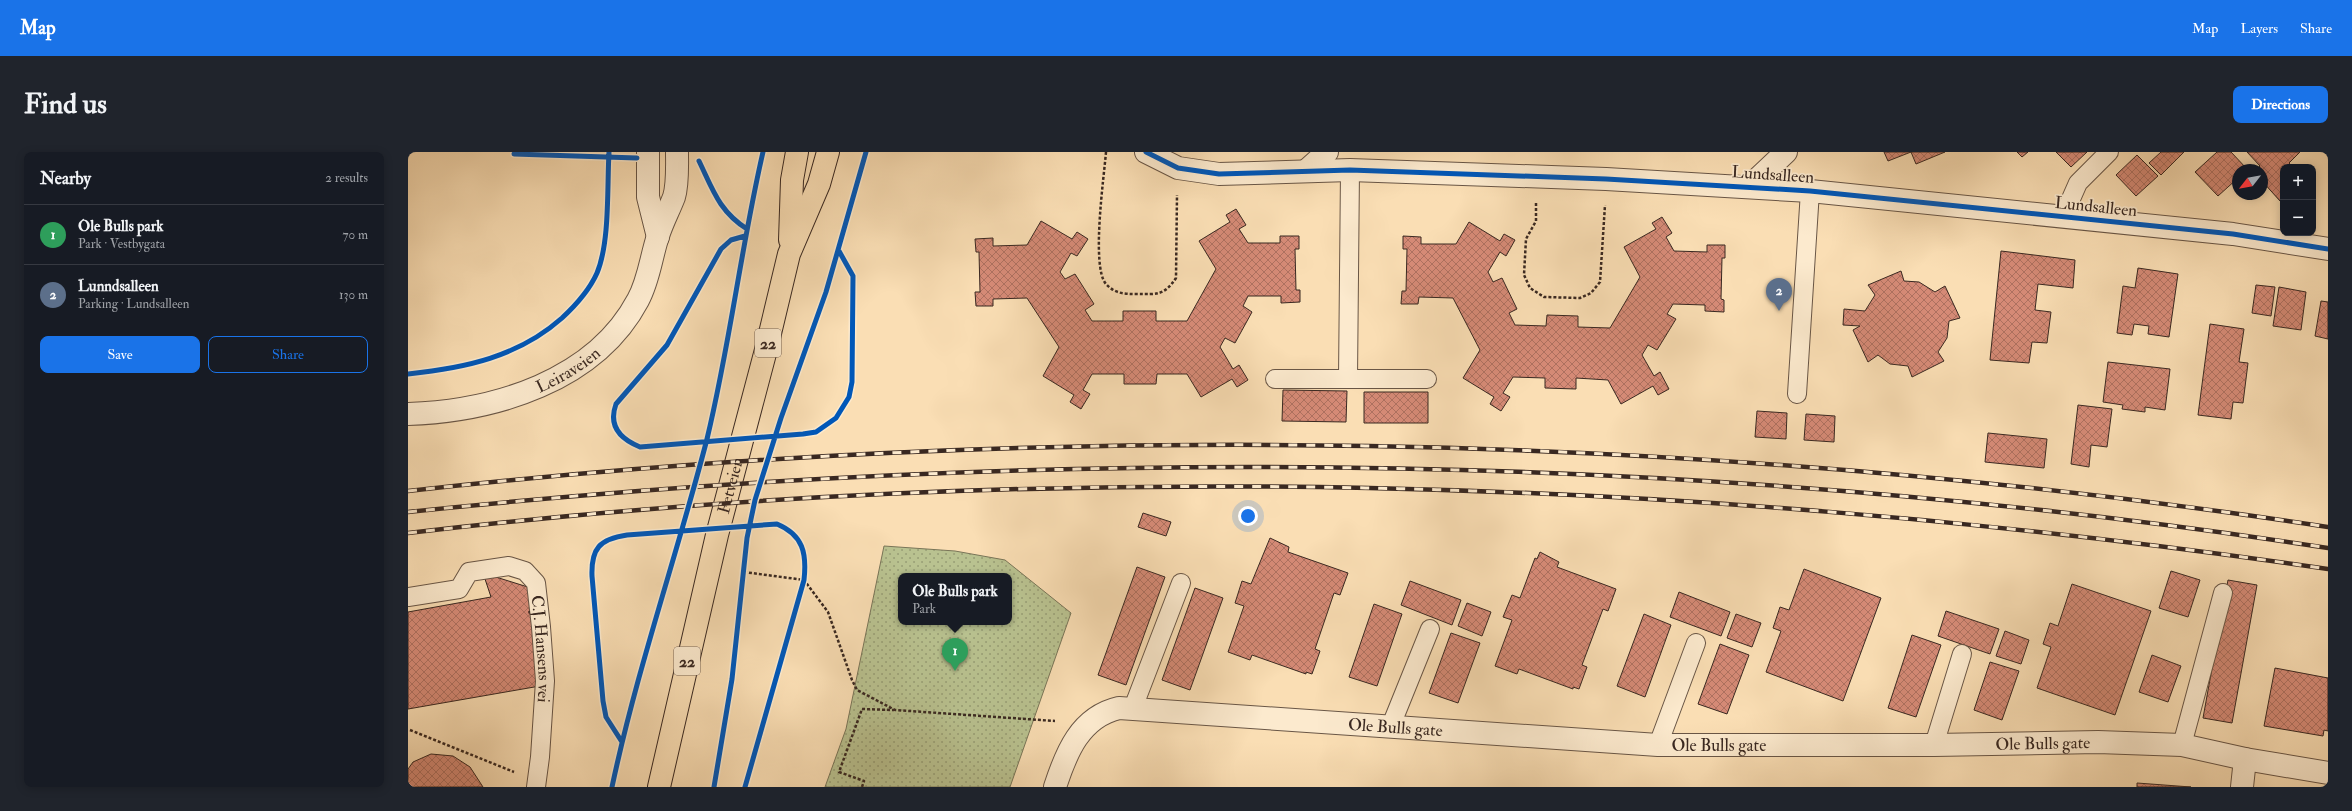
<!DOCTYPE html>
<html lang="en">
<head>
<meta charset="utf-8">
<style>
	:root { --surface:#171b24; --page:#20242c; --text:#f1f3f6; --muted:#9ea1a6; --line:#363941; --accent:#1a73e8 }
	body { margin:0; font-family:"IM FELL Double Pica",serif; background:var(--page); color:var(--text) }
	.controls { position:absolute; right:12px; top:12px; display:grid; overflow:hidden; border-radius:8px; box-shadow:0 2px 10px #0003 }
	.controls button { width:36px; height:36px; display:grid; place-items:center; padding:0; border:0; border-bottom:1px solid var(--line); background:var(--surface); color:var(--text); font:20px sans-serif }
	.compass { position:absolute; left:1824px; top:12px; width:36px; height:36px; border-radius:50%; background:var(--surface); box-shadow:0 2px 10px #0003; rotate:239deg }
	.you { position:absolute; left:840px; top:364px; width:14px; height:14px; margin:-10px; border:3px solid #fff; border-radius:50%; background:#1a73e8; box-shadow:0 0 0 6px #1a73e833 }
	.badge { display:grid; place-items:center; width:26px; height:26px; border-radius:50%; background:var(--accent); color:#fff; font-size:13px; font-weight:700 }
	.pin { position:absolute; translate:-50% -33px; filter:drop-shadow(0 1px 2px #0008) }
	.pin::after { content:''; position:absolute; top:21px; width:14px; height:12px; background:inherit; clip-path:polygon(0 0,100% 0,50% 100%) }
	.popup { position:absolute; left:490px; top:421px; width:114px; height:52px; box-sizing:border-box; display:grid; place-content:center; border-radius:8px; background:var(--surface); filter:drop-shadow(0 1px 3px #0005); font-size:13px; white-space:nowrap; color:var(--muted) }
	.popup b { font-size:15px; color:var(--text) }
	.popup::after { content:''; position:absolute; left:50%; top:100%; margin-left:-8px; border:8px solid transparent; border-top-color:var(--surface) }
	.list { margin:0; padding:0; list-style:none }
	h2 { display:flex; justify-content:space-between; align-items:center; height:52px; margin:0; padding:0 16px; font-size:17px }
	h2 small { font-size:13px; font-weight:400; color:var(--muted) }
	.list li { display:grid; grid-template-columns:26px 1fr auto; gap:12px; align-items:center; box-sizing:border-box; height:60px; padding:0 16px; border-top:1px solid var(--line) }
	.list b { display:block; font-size:15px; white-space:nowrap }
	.list p { margin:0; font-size:13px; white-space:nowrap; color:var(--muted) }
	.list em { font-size:13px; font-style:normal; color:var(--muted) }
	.actions { display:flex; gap:8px; padding:12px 16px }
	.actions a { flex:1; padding:9px 0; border:1px solid var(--accent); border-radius:8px; text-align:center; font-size:14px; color:var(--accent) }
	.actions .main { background:var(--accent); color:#fff }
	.map { position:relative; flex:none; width:1920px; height:635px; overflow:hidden; border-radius:8px }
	header { display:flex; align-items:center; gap:24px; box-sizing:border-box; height:56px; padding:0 20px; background:var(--accent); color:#fff }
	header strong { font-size:19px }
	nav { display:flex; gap:22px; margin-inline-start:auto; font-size:14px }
	.intro { display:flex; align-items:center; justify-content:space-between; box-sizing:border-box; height:96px; padding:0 24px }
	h1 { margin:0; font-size:28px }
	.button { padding:10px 18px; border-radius:8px; background:var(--accent); color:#fff; font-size:14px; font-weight:700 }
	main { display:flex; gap:24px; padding:0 24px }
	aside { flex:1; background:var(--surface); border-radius:8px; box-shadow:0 2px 10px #0003 }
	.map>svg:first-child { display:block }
	.park { fill:url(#park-dots); stroke:#797558; fill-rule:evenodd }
	.building { fill:url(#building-cross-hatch); stroke:#392821 }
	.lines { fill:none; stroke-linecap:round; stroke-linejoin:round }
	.service-casing { stroke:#695646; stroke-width:20 }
	.minor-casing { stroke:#695646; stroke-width:24 }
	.trunk-casing { stroke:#392821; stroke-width:24 }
	.path { stroke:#392821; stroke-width:2.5; stroke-dasharray:3 2; stroke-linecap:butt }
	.service { stroke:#fceace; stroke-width:18 }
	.minor { stroke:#fceace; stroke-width:22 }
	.trunk { stroke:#fadeb4; stroke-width:22 }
	.rail-casing { stroke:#392821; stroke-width:4.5 }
	.rail { stroke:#fceace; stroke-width:3; stroke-dasharray:9; stroke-linecap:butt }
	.cycleway-casing { stroke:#fceace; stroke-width:8 }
	.cycleway { stroke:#0057b8; stroke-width:5 }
	.labels { text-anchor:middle; stroke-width:3.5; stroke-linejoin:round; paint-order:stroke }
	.shield { fill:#fceace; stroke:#746255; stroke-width:1 }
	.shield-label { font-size:16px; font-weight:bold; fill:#392821 }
	.street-label { font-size:17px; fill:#392821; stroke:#fceace }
</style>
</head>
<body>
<header>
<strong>Map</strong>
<nav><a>Map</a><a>Layers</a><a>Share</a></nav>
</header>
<div class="intro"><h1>Find us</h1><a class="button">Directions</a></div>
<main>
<aside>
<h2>Nearby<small>2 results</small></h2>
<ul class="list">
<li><span class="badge" style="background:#2e9e5b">1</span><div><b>Ole Bulls park</b><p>Park · Vestbygata</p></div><em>70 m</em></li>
<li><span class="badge" style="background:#5c6f8a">2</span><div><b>Lunndsalleen</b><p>Parking · Lundsalleen</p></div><em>130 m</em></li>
</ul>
<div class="actions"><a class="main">Save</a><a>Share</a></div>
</aside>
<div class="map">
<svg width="1920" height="635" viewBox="0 0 1920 635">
	<defs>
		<pattern id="park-dots" width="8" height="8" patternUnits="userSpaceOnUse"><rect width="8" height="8" fill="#b9c290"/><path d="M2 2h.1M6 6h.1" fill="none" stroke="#979e75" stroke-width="1.8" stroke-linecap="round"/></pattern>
		<pattern id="building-cross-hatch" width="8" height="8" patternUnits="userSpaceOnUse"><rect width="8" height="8" fill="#d58a76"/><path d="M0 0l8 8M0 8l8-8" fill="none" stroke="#ae7160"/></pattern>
	</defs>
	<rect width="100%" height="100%" fill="#fadeb4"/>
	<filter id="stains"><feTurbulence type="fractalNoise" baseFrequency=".005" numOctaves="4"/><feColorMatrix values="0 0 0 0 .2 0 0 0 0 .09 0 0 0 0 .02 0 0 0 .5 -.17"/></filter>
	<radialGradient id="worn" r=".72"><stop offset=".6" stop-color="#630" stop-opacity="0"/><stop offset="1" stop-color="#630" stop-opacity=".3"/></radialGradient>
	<path class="park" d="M 476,394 L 547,399 L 597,408 L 663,461 L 602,635 L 417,635 L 438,577 ZM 493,424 L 601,424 L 601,470 L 493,470 Z"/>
	<path class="building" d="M 1476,0 L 1503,0 L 1480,9 Z
		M 1503,0 L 1537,0 L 1508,12 Z
		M 1609,0 L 1620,0 L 1614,5 Z
		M 1648,0 L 1679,0 L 1663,15 Z
		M 1753,0 L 1776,0 L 1753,23 L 1741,11 Z
		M 1809,0 L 1823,0 L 1839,17 L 1830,18 L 1830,26 L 1810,44 L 1787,20 Z
		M 1839,0 L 1892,0 L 1881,11 L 1885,15 L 1875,15 L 1875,46 L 1872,49 L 1854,29 L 1854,18 L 1848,18 L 1852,14 Z
		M 1729,3 L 1750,24 L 1728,44 L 1708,23 Z
		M 828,57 L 838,73 L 831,77 L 840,91 L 872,91 L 872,84 L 891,84 L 891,97 L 887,97 L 888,138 L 892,138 L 892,150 L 873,151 L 873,144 L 840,144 L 835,154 L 844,160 L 827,191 L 817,186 L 812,195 L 825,217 L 831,213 L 840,228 L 829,235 L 824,227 L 793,245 L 779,222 L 749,222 L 748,232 L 716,232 L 716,222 L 684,222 L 675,238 L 682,242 L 673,257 L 662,250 L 666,243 L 635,224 L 651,195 L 619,146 L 585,147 L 585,154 L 568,154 L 567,140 L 572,140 L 571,100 L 568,100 L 567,87 L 585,86 L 585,94 L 619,93 L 633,69 L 664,87 L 669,80 L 680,87 L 669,104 L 663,101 L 652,120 L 657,127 L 667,122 L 686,152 L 677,158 L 684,169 L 715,169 L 715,159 L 748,159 L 748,169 L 779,169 L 808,117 L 791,89 L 822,70 L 818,63 Z
		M 1254,65 L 1264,81 L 1258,85 L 1266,99 L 1299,100 L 1299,93 L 1317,93 L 1317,106 L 1314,106 L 1313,147 L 1316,148 L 1316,160 L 1297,159 L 1297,153 L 1265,152 L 1259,162 L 1268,167 L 1249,198 L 1240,193 L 1234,203 L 1246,224 L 1252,220 L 1261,237 L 1250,243 L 1245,234 L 1213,252 L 1200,228 L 1168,226 L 1168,237 L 1137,236 L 1137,226 L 1105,225 L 1095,241 L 1102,245 L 1093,259 L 1082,252 L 1086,245 L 1055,226 L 1072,198 L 1045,146 L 1011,145 L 1010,152 L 993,152 L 994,139 L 998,139 L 999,97 L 995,97 L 995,84 L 1013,85 L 1013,92 L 1048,92 L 1061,70 L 1092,89 L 1096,82 L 1107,88 L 1098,104 L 1092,100 L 1080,120 L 1085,130 L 1094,126 L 1109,157 L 1101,161 L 1107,173 L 1138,174 L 1139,163 L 1170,164 L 1170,175 L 1202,176 L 1232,125 L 1216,95 L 1248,77 L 1244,71 Z
		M 1593,99 L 1667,108 L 1665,136 L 1630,132 L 1627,158 L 1643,160 L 1639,191 L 1624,190 L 1621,211 L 1582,208 Z
		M 1730,116 L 1770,122 L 1761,185 L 1740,182 L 1741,174 L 1726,172 L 1724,183 L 1709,181 L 1715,134 L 1727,136 Z
		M 1493,119 L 1496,129 L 1511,130 L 1527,140 L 1537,134 L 1552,166 L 1541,169 L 1539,186 L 1530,200 L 1536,209 L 1504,225 L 1500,214 L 1482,212 L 1470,203 L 1460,210 L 1445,178 L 1452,174 L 1435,173 L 1436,157 L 1457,159 L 1467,143 L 1460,133 Z
		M 1848,133 L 1867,135 L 1863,164 L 1844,161 Z
		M 1871,135 L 1898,140 L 1893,178 L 1865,174 Z
		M 1913,149 L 1920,150 L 1920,187 L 1907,184 Z
		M 1802,172 L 1836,177 L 1831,210 L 1840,211 L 1835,251 L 1825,250 L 1823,267 L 1790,263 Z
		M 1700,210 L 1762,217 L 1757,258 L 1737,255 L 1737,260 L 1714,257 L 1715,253 L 1695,250 Z
		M 875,238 L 939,239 L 938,270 L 874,269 Z
		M 956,240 L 1020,240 L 1020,271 L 956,271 Z
		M 1670,253 L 1704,257 L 1699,295 L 1683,293 L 1681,315 L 1663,312 Z
		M 1349,259 L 1379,261 L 1378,287 L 1347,285 Z
		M 1398,262 L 1427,264 L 1426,290 L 1396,288 Z
		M 1580,281 L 1639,287 L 1636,316 L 1577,310 Z
		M 735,361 L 763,370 L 758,384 L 730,375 Z
		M 862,386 L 881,395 L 880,400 L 940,421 L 932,443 L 926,441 L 907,497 L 912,499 L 904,522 L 898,520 L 898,522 L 844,503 L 842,508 L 820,500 L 836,454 L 827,451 L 834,429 L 843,432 Z
		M 1132,400 L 1151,410 L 1149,415 L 1208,437 L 1200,459 L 1195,457 L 1174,513 L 1179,515 L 1171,537 L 1165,535 L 1165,537 L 1111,517 L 1109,522 L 1087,514 L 1104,468 L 1095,465 L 1104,443 L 1112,446 L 1127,406 L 1129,407 Z
		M 729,415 L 757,425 L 718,533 L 690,523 Z
		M 1396,417 L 1473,446 L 1435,549 L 1358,520 L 1373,479 L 1365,476 L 1372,455 L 1381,458 Z
		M 1763,419 L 1792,428 L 1780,465 L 1751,456 Z
		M 75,421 L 123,436 L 132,534 L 0,557 L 0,460 L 83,445 Z
		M 1820,428 L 1849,433 L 1824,571 L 1795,566 Z
		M 1002,429 L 1053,448 L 1044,473 L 993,453 Z
		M 1664,432 L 1743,459 L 1707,563 L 1629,536 L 1643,495 L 1635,492 L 1642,471 L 1650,474 Z
		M 787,436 L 815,446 L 782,538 L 754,528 Z
		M 1271,440 L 1322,460 L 1313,484 L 1262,465 Z
		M 1059,451 L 1083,460 L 1074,484 L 1050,474 Z
		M 966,452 L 994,462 L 969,534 L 941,525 Z
		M 1538,459 L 1591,477 L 1582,502 L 1530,484 Z
		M 1236,462 L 1263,473 L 1237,545 L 1209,534 Z
		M 1328,462 L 1353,471 L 1344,495 L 1319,486 Z
		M 1597,479 L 1621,488 L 1613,512 L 1588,504 Z
		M 1043,481 L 1072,491 L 1050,551 L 1021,541 Z
		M 1504,483 L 1533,493 L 1508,565 L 1480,556 Z
		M 1312,492 L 1341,503 L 1319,562 L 1290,552 Z
		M 1744,503 L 1773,514 L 1760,550 L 1731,540 Z
		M 1582,510 L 1611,519 L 1594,568 L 1566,558 Z
		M 1867,516 L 1920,526 L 1920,579 L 1916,578 L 1915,584 L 1856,574 Z
		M 23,602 L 45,604 L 62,615 L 75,635 L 0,635 L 0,617 L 5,610 Z
		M 1729,631 L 1783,635 L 1729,635 Z"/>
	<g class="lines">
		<g class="service-casing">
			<g id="service">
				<path d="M 1655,65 L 1670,31 L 1701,0"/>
				<path d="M 867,227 L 1019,227"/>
				<path d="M 940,227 L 942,18"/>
				<path d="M 1389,242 L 1402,39"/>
				<path id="s1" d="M 0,445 L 51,437 L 61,420 L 101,414 L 117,419 L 128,431 L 133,475 L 137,529 L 132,605 L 128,635"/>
				<path d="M 725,556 L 773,431"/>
				<path d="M 982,576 L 1022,477"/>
				<path d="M 1250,593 L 1288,491"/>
				<path d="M 1526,593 L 1554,502"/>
				<path d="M 1774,593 L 1815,441"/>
			</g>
		</g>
		<g class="minor-casing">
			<g id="minor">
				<path d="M 240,0 L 240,45 L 250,85"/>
				<path d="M 738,0 L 770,16 L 811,22 L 942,18 L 1198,27 L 1402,39 L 1825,82 L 1920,97"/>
				<path d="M 898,19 L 919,0"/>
				<path d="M 1342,34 L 1378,0"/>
				<path id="s2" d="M 0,262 C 87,259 187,229 230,148 C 241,128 243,105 250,84 C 254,71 261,58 266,45 C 270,32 269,14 269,0"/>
				<path id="s3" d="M 647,635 C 658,601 672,565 711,556 L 1250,593 L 1526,593 L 1690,590 L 1774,593 L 1837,607 L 1920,621"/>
				<path d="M 1834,635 L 1837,607"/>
			</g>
		</g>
		<g class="trunk-casing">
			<g id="trunk">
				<path d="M 382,88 L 384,28 L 389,0"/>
				<path id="s4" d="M 251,635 L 309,383 L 359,194 L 381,102 L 411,32 L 420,0"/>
			</g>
		</g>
		<path class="path" d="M 698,0 C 696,25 683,115 698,132 C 707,142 717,142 729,142 C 749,142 756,144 768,126 L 769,43
			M 1128,51 L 1128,69 L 1118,87 L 1116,123 L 1122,136 L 1136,145 L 1172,146 L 1183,141 L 1192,130 L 1197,53
			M 336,420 L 396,428 L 420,460 L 444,528 L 449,538 L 487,558 L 647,569
			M 2,578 L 106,620
			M 454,635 L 456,629 L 431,620 L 454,557 L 486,558"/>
		<use href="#service" class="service"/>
		<use href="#minor" class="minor"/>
		<use href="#trunk" class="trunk"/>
		<g class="rail-casing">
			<path id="rail" d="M 0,339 C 637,268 1286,278 1920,375
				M 0,360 C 638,293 1285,298 1920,396
				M 0,381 C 637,306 1286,324 1920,417"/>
		</g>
		<use href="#rail" class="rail"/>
		<g class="cycleway-casing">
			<path id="cycleway" d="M 738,0 L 770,16 L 811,22 L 942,18 L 1198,27 L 1402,39 L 1825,82 L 1920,97
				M 106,2 L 229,6
				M 291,9 C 305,38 311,59 339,77
				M 337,84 L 323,88 L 313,97 L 259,193 L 208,252 C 200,274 212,287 232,295 L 395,282 L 408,280 L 428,266 L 441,245 L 444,230 L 445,124 L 431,99
				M 0,222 C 57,216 110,205 154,166 C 168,153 181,139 189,121 C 202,90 199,34 201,0
				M 214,590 L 198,565 L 195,549 L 184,424 C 183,396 192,387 219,383 L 369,372 C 395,383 399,401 396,428 L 337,635
				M 204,635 C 229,517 269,403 299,287 C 322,192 333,95 355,0
				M 306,635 L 324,527 L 339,386 L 347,348 L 373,266 L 418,140 L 458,0"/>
		</g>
		<use href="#cycleway" class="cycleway"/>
	</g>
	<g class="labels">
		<g class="shield">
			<rect x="347" y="177" width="26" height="28" rx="3"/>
			<rect x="266" y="495" width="26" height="28" rx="3"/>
		</g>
		<g class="shield-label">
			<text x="360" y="197">22</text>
			<text x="279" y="515">22</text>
		</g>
		<g class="street-label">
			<text transform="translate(1365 22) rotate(4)" y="6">Lundsalleen</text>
			<text transform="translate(1688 54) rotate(6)" y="6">Lundsalleen</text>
			<text dy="6" stroke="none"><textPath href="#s2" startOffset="168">Leiraveien</textPath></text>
			<text dy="6" stroke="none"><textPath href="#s4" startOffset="310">Fetveien</textPath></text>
			<text dy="6" stroke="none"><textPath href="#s1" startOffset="211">C.J. Hansens vei</textPath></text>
			<text dy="6" stroke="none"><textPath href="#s3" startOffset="384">Ole Bulls gate</textPath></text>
			<text dy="6" stroke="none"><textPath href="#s3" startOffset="1032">Ole Bulls gate</textPath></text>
			<text dy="6" stroke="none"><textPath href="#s3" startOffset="708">Ole Bulls gate</textPath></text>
		</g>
	</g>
	<rect width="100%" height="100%" filter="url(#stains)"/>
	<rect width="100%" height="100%" fill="url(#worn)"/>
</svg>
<div class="controls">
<button>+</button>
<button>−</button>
</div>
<svg class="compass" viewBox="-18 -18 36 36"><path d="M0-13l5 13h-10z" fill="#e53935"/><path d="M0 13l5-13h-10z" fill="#9ea1a6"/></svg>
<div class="you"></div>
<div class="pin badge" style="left:547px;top:519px;background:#2e9e5b">1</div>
<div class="popup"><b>Ole Bulls park</b>Park</div>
<div class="pin badge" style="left:1371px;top:159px;background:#5c6f8a">2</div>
</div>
</main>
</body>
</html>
